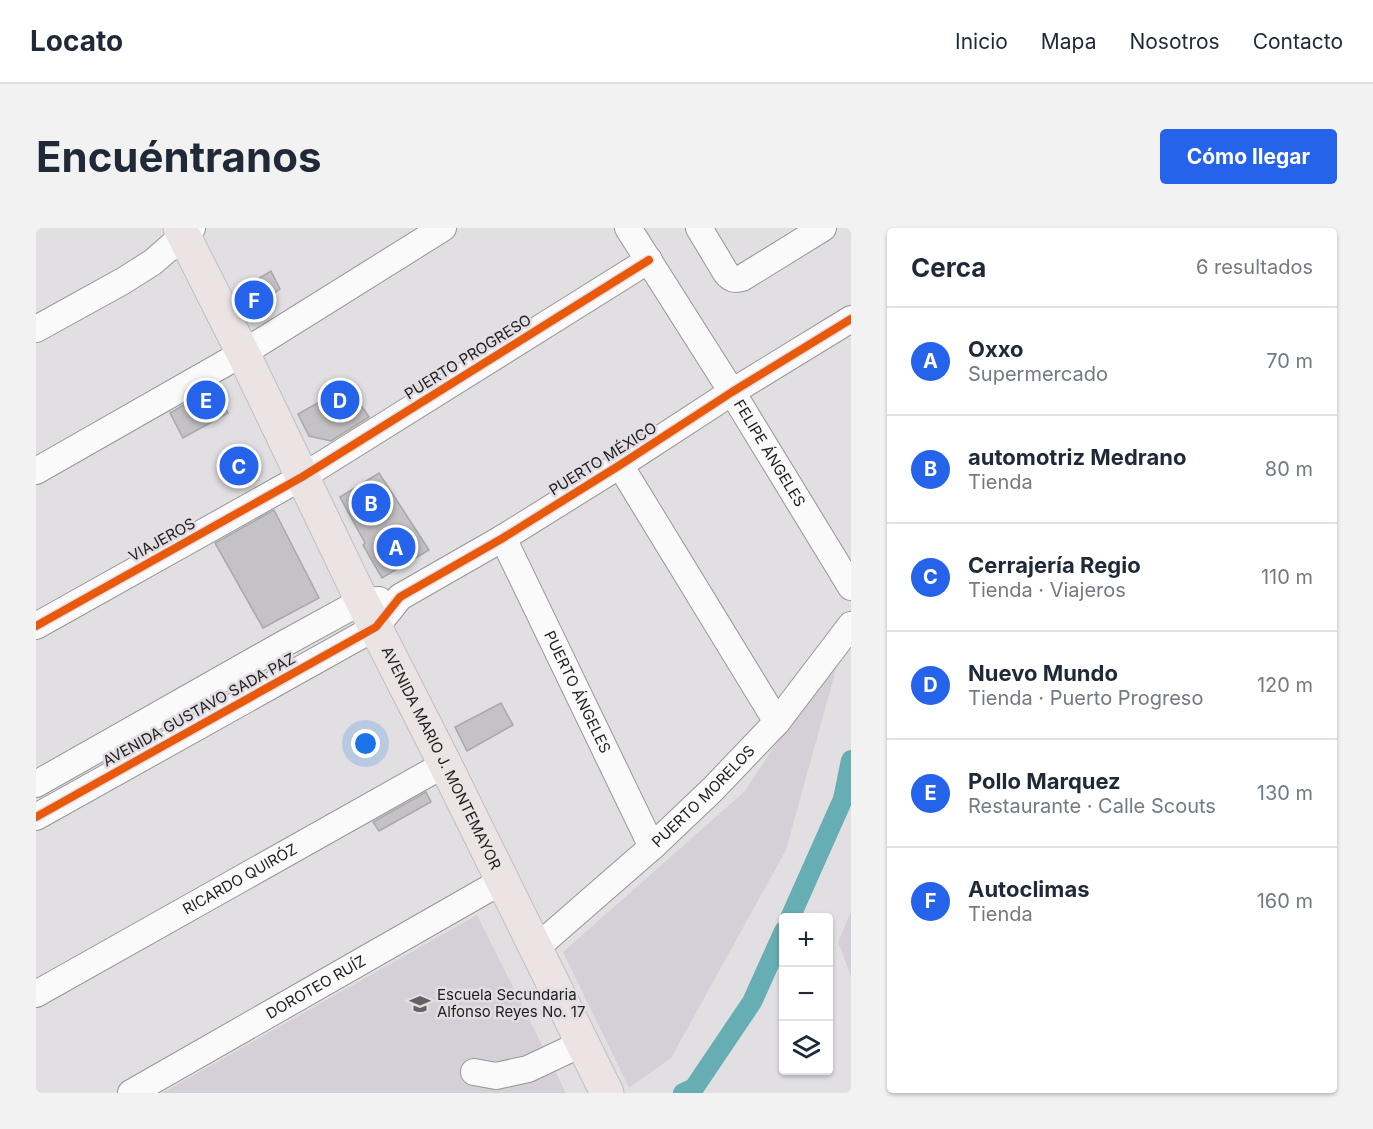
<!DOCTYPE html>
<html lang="es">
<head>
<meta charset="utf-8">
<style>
	:root { --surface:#fff; --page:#f2f2f3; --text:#1f2937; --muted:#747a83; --line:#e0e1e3; --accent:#2563eb }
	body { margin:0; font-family:Inter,sans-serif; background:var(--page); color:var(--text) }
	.controls { position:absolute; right:18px; bottom:18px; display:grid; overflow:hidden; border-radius:6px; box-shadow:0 2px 4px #0004 }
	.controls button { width:54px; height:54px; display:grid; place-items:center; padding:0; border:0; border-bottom:2px solid var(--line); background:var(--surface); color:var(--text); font:30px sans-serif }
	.you { position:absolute; left:330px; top:516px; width:21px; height:21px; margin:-15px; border:4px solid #fff; border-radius:50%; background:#1a73e8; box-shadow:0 0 0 9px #1a73e833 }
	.badge { display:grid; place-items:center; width:39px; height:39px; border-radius:50%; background:var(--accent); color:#fff; font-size:20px; font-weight:700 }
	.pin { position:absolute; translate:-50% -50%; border:3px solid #fff; box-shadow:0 2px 6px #0006 }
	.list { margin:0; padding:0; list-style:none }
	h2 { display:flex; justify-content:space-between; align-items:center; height:78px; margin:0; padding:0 24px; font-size:26px }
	h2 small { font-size:20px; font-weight:400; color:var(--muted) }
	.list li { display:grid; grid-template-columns:39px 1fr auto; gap:18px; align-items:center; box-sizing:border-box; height:108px; padding:0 24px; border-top:2px solid var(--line) }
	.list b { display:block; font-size:22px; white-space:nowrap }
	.list p { margin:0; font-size:20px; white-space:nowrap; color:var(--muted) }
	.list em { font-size:20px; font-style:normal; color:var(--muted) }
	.icon { flex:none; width:33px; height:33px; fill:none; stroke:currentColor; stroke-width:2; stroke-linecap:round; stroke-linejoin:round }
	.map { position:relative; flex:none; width:815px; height:865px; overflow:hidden; border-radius:6px }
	header { display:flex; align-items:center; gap:36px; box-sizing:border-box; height:84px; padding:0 30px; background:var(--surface); border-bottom:2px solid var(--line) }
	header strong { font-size:28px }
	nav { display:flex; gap:33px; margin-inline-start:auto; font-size:21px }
	.intro { display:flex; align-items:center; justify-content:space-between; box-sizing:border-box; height:144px; padding:0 36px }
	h1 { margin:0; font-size:42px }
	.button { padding:15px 27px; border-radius:6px; background:var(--accent); color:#fff; font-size:21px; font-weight:700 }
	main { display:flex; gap:36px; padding:0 36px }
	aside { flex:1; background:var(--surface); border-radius:6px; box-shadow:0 2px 4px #0004 }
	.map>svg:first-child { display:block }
	.built { fill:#d5d0d7 }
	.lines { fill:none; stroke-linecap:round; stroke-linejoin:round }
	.canal { stroke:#66adb4; stroke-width:20 }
	.building { fill:#c4c2c4; stroke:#a8a7a9; stroke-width:1.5 }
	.minor-casing { stroke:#969597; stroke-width:28 }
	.major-casing { stroke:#bfbebf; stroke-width:35 }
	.minor { stroke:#fafafb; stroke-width:26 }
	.major { stroke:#ebe3e4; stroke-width:33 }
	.cycleway-casing { stroke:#e2dee3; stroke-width:11 }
	.cycleway { stroke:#e8590c; stroke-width:8 }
	.labels { text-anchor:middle; stroke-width:5; stroke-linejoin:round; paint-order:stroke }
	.street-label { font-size:15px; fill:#1f1d1f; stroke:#e2dee3 }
	.poi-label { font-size:15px; fill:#1f1d1f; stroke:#e2dee3; text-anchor:start }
</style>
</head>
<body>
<header>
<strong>Locato</strong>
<nav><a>Inicio</a><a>Mapa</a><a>Nosotros</a><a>Contacto</a></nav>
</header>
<div class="intro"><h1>Encuéntranos</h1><a class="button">Cómo llegar</a></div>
<main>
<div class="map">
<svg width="815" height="865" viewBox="0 0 815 865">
	<rect width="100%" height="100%" fill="#e1dfe2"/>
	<path class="built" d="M 807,416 L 750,622 L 635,830 L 593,860 L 527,724 L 708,564 Z
		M 815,684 L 815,748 L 802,714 Z
		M 441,687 L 530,865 L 126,865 Z"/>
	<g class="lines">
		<path class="canal" d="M 754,690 L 807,571 L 815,532
			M 647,865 L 658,860 L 716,774 L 748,703"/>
	</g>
	<path class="building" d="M 235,43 L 244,61 L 213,82 L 204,62 Z
		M 312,158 L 333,189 L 295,213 L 273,208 L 262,186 Z
		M 178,159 L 192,185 L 147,210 L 134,185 Z
		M 343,245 L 393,322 L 346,350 L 327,317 L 329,315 L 304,269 Z
		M 238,282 L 283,370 L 227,400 L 179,315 Z
		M 465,475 L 477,497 L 431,523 L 419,499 Z
		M 390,564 L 395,574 L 343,603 L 337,594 Z"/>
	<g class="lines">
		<g class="minor-casing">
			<g id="minor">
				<path id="s1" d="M 592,0 L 696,164 L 815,359"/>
				<path d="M 663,0 L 690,45 C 695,51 698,52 706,50 L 787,0"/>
				<path d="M 0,101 L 87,53 L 117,34 L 156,0"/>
				<path d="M 584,237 L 741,494"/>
				<path d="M 0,243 L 207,125 L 407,0"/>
				<path id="s2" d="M 467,310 L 616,619"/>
				<path d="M 0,398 L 266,249 L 613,32"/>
				<path d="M 0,556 L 242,419 L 326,373 L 343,372"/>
				<path d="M 0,589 L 340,399 L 364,369 L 467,310 L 584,237 L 696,164 L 815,91"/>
				<path id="s3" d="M 500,720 L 616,619 L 676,562 L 741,494 L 815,397"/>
				<path id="s4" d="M 0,766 L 409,536"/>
				<path d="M 438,844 L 460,848 L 492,841 L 547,815"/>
				<path id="s5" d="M 95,865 L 466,653"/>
			</g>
		</g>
		<g class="major-casing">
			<g id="major">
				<path id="s6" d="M 144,0 L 207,125 L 326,373 L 409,536 L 571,865"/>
			</g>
		</g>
		<use href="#minor" class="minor"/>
		<use href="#major" class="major"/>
		<g class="cycleway-casing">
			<path id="cycleway" d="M 0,398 L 266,249 L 613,32
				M 0,589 L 340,399 L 364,369 L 467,310 L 584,237 L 696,164 L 815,91"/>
		</g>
		<use href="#cycleway" class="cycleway"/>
	</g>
	<defs>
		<g id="school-bare" transform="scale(1.62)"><path d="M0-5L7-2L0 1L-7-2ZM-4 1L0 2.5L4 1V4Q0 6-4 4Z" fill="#636163" stroke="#e2dee3" stroke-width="2.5" paint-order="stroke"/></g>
	</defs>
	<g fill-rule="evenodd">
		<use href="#school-bare" x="384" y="776"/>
	</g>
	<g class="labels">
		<g class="street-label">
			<text transform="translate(432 129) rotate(-32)" y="5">PUERTO PROGRESO</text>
			<text dy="5" stroke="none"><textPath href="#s1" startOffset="266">FELIPE ÁNGELES</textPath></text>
			<text transform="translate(567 231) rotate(-32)" y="5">PUERTO MÉXICO</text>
			<text transform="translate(126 312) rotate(-29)" y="5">VIAJEROS</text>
			<text dy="5" stroke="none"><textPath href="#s2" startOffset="171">PUERTO ÁNGELES</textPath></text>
			<text transform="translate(163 482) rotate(-29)" y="5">AVENIDA GUSTAVO SADA PAZ</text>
			<text dy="5" stroke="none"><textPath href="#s6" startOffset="591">AVENIDA MARIO J. MONTEMAYOR</textPath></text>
			<text dy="5" stroke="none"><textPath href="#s3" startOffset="226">PUERTO MORELOS</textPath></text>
			<text dy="5" stroke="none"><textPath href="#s4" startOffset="234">RICARDO QUIRÓZ</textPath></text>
			<text dy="5" stroke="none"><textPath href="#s5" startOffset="213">DOROTEO RUÍZ</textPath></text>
		</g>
		<g class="poi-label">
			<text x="401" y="772">Escuela Secundaria<tspan x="401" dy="17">Alfonso Reyes No. 17</tspan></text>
		</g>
	</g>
</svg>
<div class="controls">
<button>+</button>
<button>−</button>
<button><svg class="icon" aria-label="layers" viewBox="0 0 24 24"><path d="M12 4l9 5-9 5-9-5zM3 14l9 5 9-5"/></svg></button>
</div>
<div class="you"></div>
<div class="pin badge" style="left:360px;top:319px">A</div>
<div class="pin badge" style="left:335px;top:275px">B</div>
<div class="pin badge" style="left:203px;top:238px">C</div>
<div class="pin badge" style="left:304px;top:172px">D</div>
<div class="pin badge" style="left:170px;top:172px">E</div>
<div class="pin badge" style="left:218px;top:72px">F</div>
</div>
<aside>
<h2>Cerca<small>6 resultados</small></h2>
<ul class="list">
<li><span class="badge">A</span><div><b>Oxxo</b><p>Supermercado</p></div><em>70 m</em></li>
<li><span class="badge">B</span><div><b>automotriz Medrano</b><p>Tienda</p></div><em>80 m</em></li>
<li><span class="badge">C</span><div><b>Cerrajería Regio</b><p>Tienda · Viajeros</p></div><em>110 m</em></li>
<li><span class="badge">D</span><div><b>Nuevo Mundo</b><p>Tienda · Puerto Progreso</p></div><em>120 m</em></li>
<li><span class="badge">E</span><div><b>Pollo Marquez</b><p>Restaurante · Calle Scouts</p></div><em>130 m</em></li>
<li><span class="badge">F</span><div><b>Autoclimas</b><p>Tienda</p></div><em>160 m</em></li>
</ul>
</aside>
</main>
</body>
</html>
